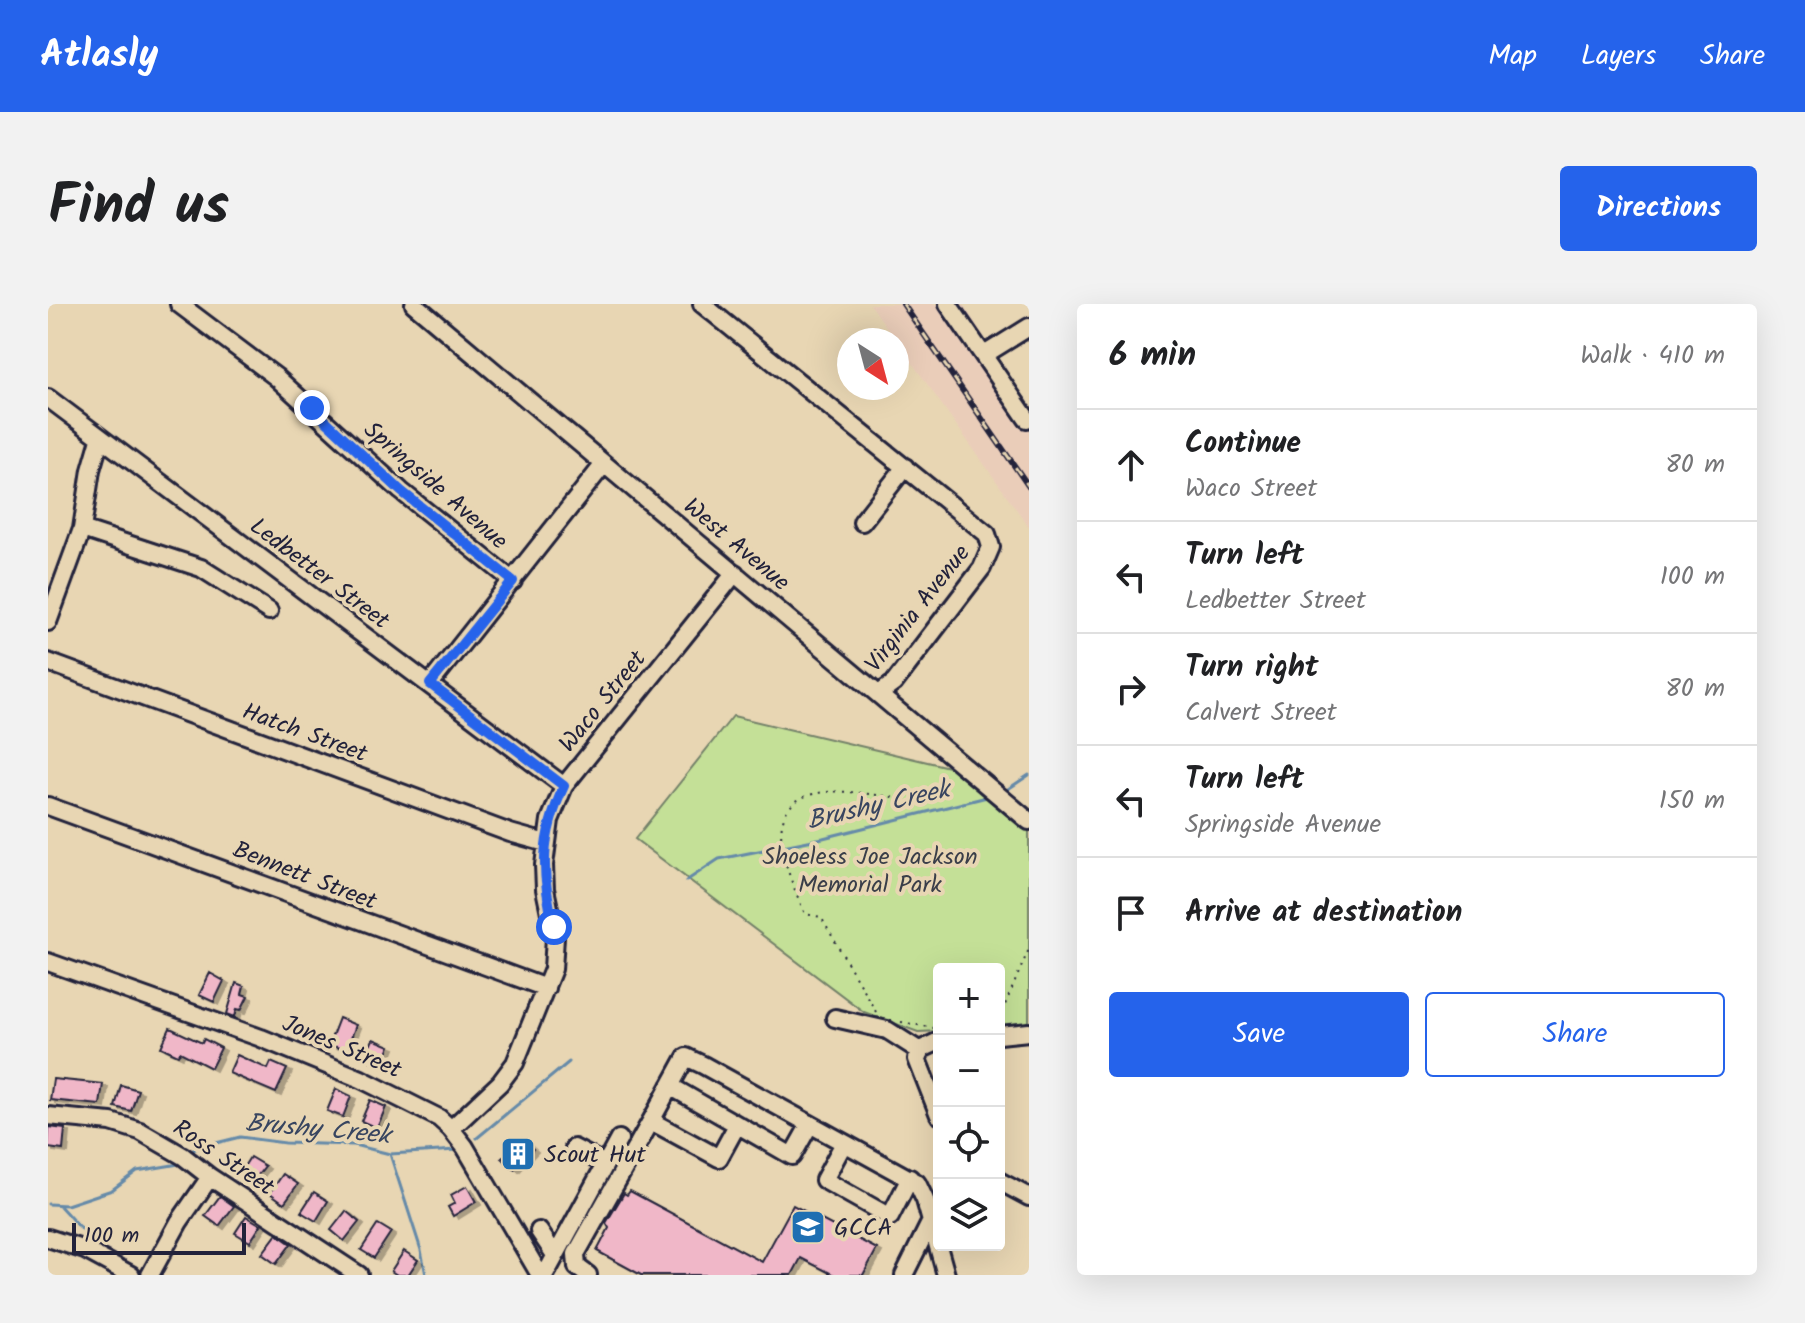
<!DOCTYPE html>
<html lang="en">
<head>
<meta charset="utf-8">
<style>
	:root { --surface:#fff; --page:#f2f2f2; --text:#202124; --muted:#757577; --line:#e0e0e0; --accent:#2563eb }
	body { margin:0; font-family:Kalam,sans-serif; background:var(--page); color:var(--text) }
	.controls { position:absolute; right:24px; bottom:24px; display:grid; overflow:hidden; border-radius:8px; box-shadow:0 8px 32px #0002 }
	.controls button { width:72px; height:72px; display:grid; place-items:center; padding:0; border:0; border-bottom:2px solid var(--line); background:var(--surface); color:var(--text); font:40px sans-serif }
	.compass { position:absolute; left:789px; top:24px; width:72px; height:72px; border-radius:50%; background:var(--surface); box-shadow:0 8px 32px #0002; rotate:144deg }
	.scale { position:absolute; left:24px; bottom:20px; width:174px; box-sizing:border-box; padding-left:8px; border:4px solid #22223b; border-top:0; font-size:22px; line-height:28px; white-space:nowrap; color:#22223b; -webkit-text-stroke:6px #e8d6b3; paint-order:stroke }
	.stop { position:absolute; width:24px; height:24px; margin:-18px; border:6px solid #2563eb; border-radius:50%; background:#fff }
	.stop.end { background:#2563eb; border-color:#fff; box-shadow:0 2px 8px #0008 }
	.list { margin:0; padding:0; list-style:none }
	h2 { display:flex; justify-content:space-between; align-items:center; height:104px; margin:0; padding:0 32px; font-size:34px }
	h2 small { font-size:26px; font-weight:400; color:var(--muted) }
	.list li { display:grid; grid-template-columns:52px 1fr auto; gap:24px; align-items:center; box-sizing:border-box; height:112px; padding:0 32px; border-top:2px solid var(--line) }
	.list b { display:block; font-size:30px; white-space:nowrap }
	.list p { margin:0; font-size:26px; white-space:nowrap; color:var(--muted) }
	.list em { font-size:26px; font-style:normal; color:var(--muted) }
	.actions { display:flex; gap:16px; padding:24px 32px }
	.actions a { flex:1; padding:18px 0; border:2px solid var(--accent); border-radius:8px; text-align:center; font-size:28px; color:var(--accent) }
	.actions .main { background:var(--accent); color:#fff }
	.icon { flex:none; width:44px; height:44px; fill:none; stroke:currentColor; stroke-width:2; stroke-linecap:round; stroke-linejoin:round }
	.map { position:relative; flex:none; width:981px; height:971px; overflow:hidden; border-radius:8px }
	header { display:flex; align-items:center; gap:48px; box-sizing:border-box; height:112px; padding:0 40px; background:var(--accent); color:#fff }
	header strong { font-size:38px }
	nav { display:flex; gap:44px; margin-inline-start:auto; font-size:28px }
	.intro { display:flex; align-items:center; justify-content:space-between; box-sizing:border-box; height:192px; padding:0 48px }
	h1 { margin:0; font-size:56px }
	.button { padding:20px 36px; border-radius:8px; background:var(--accent); color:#fff; font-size:28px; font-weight:700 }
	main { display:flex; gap:48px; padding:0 48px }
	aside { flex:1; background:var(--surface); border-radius:8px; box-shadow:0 8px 32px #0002 }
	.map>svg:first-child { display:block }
	.built { fill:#eacdb9 }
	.green { fill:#c4e097; stroke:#738169; stroke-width:2 }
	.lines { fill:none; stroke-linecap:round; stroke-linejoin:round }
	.stream { stroke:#658aa9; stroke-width:3 }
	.building { fill:#f0b7c8; stroke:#22223b; stroke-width:2; filter:url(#shadow) }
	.minor-casing { stroke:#22223b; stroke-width:22 }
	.path { stroke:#22223b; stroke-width:2; stroke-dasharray:2 6; stroke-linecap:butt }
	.minor { stroke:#e8d6b3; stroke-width:16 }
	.rail-casing { stroke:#22223b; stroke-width:6 }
	.rail { stroke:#e8d6b3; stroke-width:3; stroke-dasharray:9; stroke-linecap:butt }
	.route { stroke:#2563eb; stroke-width:10 }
	.labels { text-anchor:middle; stroke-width:8; stroke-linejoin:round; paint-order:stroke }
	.street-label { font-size:24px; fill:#22223b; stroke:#e8d6b3 }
	.park-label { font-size:24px; fill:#3a3e49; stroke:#e8d6b3 }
	.poi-label { font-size:24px; fill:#22223b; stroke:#e8d6b3; text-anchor:start }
	.water-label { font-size:26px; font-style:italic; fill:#384560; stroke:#e8d6b3 }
</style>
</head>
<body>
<header>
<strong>Atlasly</strong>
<nav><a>Map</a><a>Layers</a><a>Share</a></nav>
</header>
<div class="intro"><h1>Find us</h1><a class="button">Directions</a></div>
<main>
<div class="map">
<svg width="981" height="971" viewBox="0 0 981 971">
	<defs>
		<filter id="shadow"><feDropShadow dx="5" dy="3" stdDeviation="0" flood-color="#0004"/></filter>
	</defs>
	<rect width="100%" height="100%" fill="#e8d6b3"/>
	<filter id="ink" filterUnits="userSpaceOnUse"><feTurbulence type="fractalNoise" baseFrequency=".0125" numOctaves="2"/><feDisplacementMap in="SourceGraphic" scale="16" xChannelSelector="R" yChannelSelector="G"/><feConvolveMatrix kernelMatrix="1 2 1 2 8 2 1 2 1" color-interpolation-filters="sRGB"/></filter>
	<g filter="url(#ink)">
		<path class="built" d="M 822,0 L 915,0 L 981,103 L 981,223 Z"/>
		<path class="green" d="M 685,412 L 909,465 L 981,522 L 981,718 L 951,723 L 951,665 L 891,665 L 891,727 L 870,728 L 816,708 L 587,535 Z"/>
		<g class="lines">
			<path class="stream" d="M 954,489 L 981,471
				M 638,577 L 671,555 L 775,534 L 943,492
				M 429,834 L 521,758
				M 142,849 L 148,844 L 192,833 L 237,839 L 306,841 L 342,850 L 409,846
				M 342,850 L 373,946 L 378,971
				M 0,900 L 19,901 L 64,886 L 89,867 L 131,860 L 134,857
				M 11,901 L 31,923 L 51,937"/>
		</g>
		<path class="building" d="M 162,669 L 176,677 L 166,698 L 151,691 Z
			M 188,679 L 196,682 L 194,690 L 200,692 L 193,706 L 189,705 L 187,713 L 179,710 Z
			M 291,714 L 308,721 L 298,747 L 281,740 Z
			M 122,724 L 154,739 L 156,735 L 173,744 L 163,764 L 132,748 L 130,751 L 113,743 Z
			M 325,735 L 342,742 L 334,762 L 317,754 Z
			M 189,751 L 220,765 L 223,758 L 239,765 L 228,789 L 181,769 Z
			M 5,775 L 55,780 L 52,801 L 2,796 Z
			M 73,781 L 90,786 L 83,807 L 67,803 Z
			M 288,785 L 303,792 L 295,813 L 279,807 Z
			M 322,796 L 338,803 L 329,824 L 313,817 Z
			M 1,823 L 17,825 L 15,846 L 0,844 Z
			M 474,835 L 485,845 L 466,865 L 454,854 Z
			M 202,853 L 217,862 L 203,880 L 190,872 Z
			M 235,870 L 250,880 L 236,899 L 222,889 Z
			M 419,882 L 428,898 L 405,912 L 400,903 L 407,899 L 403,891 Z
			M 582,887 L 714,958 L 745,901 L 829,945 L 815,971 L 786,971 L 753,954 L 744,971 L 593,971 L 549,947 L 561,924 L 558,919 L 576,889 L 579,891 Z
			M 266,888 L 280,897 L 268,917 L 253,908 Z
			M 172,892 L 186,902 L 171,922 L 157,912 Z
			M 298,907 L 311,918 L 296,937 L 283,926 Z
			M 198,912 L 213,921 L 202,938 L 187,929 Z
			M 330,920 L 343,928 L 326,954 L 313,946 Z
			M 229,930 L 243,940 L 228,960 L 214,950 Z
			M 356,947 L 370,956 L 360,971 L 349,971 L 343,967 Z"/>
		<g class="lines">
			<g class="minor-casing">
				<path id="minor" d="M 131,0 L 228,73 L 353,187 L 465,277
					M 366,0 L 981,517
					M 654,0 L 939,230 L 943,243 L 934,264 L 846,379 L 831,390
					M 900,0 L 979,115
					M 936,51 L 981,23
					M 0,94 L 516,482
					M 814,218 L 857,163
					M 34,225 L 153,264 L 221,307
					M 0,318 L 34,225 L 43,166 L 52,135
					M 0,358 L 462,529 L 498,539
					M 382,380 L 556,160
					M 0,502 L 498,684
					M 0,658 L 213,734 L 313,775 L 391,814 L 403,825 L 417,843 L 492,971
					M 787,714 L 839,726 L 872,747
					M 951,731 L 981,728
					M 891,737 L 874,745 L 869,755 L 891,811
					M 622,782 L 744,852 L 762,820
					M 0,812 L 63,818 L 92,827 L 135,852 L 162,873 L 311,971
					M 603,817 L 638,753 L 655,761 L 869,879 L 877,896 L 898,971
					M 403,825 L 452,779 L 467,759 L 505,665 L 507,633 L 497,585 L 496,561 L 502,516 L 516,482 L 687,269
					M 796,839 L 776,876 L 842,913 L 862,874
					M 526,844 L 557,860
					M 951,877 L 981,893
					M 491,927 L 507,951
					M 0,934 L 37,946 L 83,971
					M 102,971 L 131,918 L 162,873
					M 497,971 L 571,835
					M 540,971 L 529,963 L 528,950 L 603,817 L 671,854 L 689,821
					M 856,971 L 883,917"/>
			</g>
			<path class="path" d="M 828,708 L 773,613 L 757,610 C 739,568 705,494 778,488 C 804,486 833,492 858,495
				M 951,715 L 981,645
				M 853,718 L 886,724"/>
			<use href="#minor" class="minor"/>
			<g class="rail-casing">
				<path id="rail" d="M 855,0 L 981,183"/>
			</g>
			<use href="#rail" class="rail"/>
		</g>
	</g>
	<g class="lines" filter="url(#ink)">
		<path class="route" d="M 264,104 L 353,187 L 465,277 L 382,380 L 516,482 C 492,534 493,569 506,623"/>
	</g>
	<defs>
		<g id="building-square" transform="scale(1.8)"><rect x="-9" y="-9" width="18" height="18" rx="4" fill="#1f6fb2" stroke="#e8d6b3"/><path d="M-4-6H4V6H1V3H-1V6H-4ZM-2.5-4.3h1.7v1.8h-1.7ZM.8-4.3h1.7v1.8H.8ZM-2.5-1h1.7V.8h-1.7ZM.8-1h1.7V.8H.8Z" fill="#fff"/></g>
		<g id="school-square" transform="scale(1.8)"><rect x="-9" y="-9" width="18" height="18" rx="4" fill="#1f6fb2" stroke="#e8d6b3"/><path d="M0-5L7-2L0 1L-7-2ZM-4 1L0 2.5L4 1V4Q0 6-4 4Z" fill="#fff"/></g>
	</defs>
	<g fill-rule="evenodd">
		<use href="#building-square" x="470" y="850"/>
		<use href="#school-square" x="760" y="923"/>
	</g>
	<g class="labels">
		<g class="street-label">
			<text transform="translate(388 181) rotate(41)" y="8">Springside Avenue</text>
			<text transform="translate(689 240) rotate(40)" y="8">West Avenue</text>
			<text transform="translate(272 269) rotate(37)" y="8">Ledbetter Street</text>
			<text transform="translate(869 304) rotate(-52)" y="8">Virginia Avenue</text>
			<text transform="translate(554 397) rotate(-51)" y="8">Waco Street</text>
			<text transform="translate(257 428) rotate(20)" y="8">Hatch Street</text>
			<text transform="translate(257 571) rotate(21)" y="8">Bennett Street</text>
			<text transform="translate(294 742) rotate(23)" y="8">Jones Street</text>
			<text transform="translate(176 853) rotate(34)" y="8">Ross Street</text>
		</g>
		<g class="park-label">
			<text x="822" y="560">Shoeless Joe Jackson<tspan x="822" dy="28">Memorial Park</tspan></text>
		</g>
		<g class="poi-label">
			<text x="496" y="858">Scout Hut</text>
			<text x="786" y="931">GCCA</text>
		</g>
		<g class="water-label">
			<text transform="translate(830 500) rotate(-13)" y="9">Brushy Creek</text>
			<text transform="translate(270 824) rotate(5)" y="9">Brushy Creek</text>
		</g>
	</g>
</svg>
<div class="controls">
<button>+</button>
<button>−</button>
<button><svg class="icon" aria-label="locate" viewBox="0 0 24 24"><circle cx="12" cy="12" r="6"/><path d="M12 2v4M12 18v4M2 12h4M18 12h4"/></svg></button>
<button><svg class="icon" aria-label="layers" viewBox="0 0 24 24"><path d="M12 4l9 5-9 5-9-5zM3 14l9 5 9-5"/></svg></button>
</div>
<svg class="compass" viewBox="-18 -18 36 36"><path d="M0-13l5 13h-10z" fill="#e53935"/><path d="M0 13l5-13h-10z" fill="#757577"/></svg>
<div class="scale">100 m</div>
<div class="stop" style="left:506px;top:623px"></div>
<div class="stop end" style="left:264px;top:104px"></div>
</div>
<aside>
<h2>6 min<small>Walk · 410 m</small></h2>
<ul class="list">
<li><svg class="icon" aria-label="ahead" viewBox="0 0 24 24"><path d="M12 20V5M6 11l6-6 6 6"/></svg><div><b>Continue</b><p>Waco Street</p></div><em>80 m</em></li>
<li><svg class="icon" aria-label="left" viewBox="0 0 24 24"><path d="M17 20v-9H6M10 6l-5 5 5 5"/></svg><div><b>Turn left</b><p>Ledbetter Street</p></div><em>100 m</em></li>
<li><svg class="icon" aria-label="right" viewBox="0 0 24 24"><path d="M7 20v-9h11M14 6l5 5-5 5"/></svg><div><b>Turn right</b><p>Calvert Street</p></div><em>80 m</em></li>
<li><svg class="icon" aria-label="left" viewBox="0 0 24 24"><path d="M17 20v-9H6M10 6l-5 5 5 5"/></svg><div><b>Turn left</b><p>Springside Avenue</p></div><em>150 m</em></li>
<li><svg class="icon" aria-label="arrive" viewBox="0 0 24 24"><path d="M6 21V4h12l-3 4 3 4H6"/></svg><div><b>Arrive at destination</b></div></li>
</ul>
<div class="actions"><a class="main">Save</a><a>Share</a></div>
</aside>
</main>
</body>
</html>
